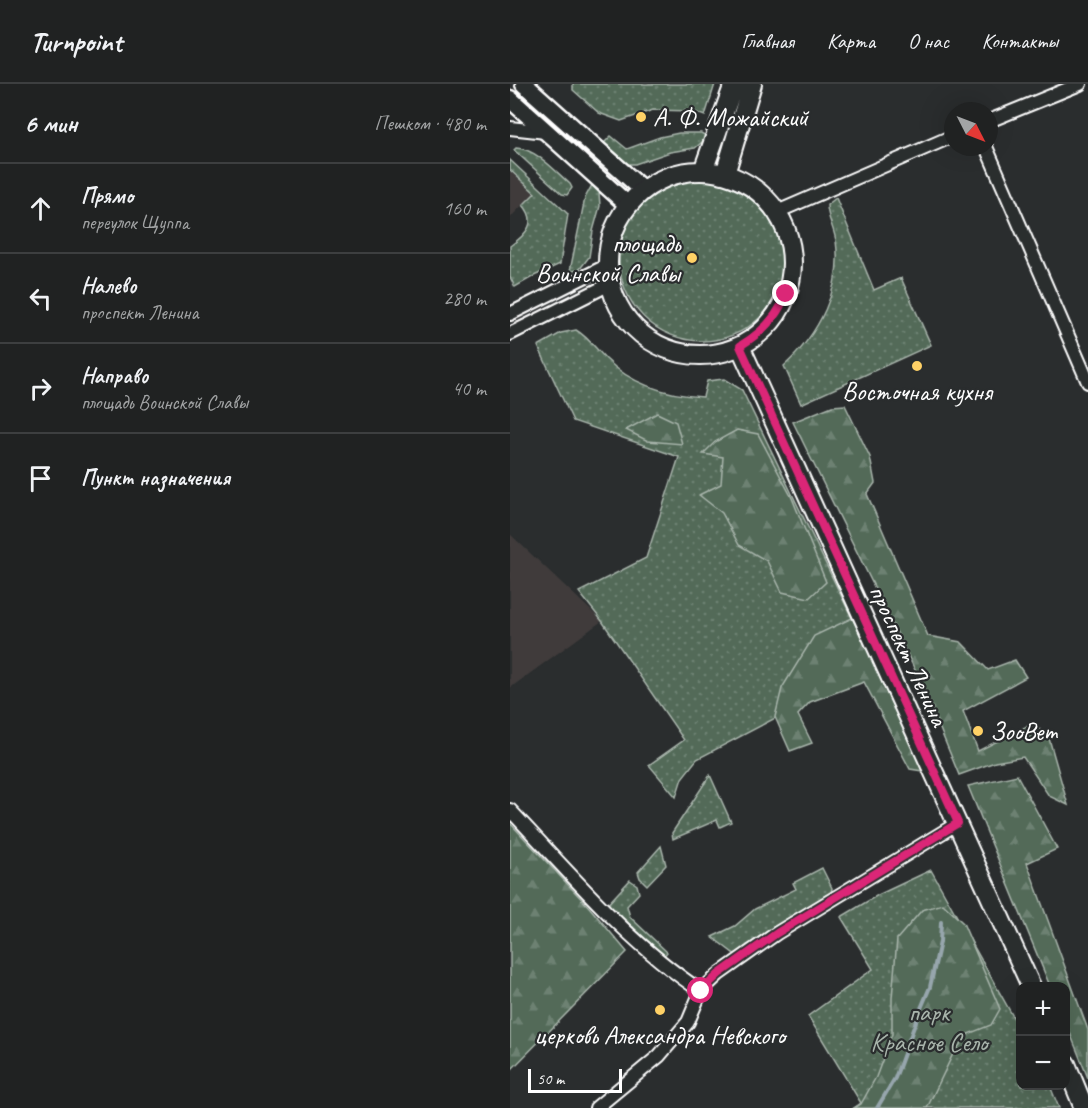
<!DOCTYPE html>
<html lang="ru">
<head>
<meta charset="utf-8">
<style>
	:root { --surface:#202222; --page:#2d2f2f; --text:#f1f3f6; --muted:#a2a4a5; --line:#3d3f40 }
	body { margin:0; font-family:Caveat,sans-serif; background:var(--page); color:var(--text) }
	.controls { position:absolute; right:18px; bottom:18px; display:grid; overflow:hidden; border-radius:12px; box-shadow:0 6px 24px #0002 }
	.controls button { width:54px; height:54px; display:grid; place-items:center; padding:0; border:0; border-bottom:2px solid var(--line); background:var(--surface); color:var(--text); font:30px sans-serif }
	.compass { position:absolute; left:434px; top:18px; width:54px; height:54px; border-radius:50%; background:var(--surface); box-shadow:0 6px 24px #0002; rotate:132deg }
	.scale { position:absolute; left:18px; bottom:15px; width:94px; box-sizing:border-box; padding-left:6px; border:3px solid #fff; border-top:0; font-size:16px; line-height:21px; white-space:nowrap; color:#fff; -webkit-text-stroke:4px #2a2d2e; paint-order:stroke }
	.stop { position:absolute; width:18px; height:18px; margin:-14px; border:4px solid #db2777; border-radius:50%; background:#fff }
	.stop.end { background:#db2777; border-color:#fff; box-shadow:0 2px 6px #0008 }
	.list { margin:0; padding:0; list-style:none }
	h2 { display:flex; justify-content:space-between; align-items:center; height:78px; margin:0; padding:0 24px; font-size:26px }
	h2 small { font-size:20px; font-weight:400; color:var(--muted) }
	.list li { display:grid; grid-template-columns:39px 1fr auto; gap:18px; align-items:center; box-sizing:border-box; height:90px; padding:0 24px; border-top:2px solid var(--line) }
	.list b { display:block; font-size:22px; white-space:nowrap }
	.list p { margin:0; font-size:20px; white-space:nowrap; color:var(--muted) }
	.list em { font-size:20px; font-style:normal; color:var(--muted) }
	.icon { flex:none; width:33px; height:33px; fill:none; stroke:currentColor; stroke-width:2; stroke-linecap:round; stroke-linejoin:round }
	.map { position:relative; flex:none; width:578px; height:1024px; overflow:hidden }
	header { display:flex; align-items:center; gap:36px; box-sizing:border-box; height:84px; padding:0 30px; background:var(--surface); border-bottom:2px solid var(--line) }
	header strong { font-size:28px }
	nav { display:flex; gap:33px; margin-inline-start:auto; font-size:21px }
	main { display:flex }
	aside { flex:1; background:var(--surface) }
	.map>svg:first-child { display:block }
	.built { fill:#3f3b3b }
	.grass { fill:url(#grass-dots); stroke:#a9b5ac; stroke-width:1.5 }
	.forest { fill:url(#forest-firs); stroke:#a9b5ac; stroke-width:1.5 }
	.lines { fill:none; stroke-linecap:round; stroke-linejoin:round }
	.stream { stroke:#97a6ad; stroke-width:4 }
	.minor-casing { stroke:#fff; stroke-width:16 }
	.secondary-casing { stroke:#fff; stroke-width:21 }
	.primary-casing { stroke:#fff; stroke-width:22 }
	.minor { stroke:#2a2d2e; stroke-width:12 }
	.secondary { stroke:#2a2d2e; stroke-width:16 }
	.primary { stroke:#2a2d2e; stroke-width:18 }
	.route { stroke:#db2777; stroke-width:8 }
	.poi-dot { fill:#ffd166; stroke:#2a2d2e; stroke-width:2 }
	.labels { text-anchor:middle; stroke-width:4.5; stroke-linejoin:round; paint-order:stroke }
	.poi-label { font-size:26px; fill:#fff; stroke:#2a2d2e; text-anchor:start }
	.street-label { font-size:26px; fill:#fff; stroke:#2a2d2e }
	.park-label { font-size:26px; fill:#a9b5ac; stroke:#2a2d2e }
</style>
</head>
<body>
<header>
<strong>Turnpoint</strong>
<nav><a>Главная</a><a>Карта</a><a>О нас</a><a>Контакты</a></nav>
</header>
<main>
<aside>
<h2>6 мин<small>Пешком · 480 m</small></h2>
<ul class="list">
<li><svg class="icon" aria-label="ahead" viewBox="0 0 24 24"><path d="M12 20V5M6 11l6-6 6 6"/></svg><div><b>Прямо</b><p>переулок Щуппа</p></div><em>160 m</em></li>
<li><svg class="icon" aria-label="left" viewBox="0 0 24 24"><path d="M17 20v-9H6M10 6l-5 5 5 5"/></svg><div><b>Налево</b><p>проспект Ленина</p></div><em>280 m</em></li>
<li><svg class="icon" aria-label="right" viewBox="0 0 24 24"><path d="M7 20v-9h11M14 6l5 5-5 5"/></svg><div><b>Направо</b><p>площадь Воинской Славы</p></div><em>40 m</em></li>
<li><svg class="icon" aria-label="arrive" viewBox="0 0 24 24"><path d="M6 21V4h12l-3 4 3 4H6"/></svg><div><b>Пункт назначения</b></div></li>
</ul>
</aside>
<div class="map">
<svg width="578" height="1024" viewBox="0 0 578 1024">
	<defs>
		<pattern id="grass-dots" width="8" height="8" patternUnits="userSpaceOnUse" patternTransform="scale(1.5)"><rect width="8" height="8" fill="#536b59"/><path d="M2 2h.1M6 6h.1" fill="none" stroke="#6d8172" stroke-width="1.8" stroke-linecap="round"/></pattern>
		<pattern id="forest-firs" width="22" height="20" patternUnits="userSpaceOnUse" patternTransform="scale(1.5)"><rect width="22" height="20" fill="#536b59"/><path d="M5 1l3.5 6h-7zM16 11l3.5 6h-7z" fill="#6d8172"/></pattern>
	</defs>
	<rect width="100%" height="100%" fill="#2a2d2e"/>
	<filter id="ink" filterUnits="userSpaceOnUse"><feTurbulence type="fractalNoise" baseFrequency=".0167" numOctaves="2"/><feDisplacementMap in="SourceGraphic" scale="12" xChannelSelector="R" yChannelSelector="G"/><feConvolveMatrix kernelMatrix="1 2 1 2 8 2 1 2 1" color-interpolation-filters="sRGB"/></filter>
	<g filter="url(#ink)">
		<path class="built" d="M 0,87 L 24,109 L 0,134 Z
			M 0,450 L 92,537 L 0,604 Z"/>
		<path class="grass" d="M 63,0 L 205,0 L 195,32 L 182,27 L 143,26 L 111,37 L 89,29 L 63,6 Z
			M 169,49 L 191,49 L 198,53 L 185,64 L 160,68 L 125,80 L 118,80 L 110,75 L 93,60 L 101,52 L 117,65 L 150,53 Z
			M 6,64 C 27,65 45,87 60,100 L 62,104 L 57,111 L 52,110 L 4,66 Z
			M 0,76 L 58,130 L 50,180 L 24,192 L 5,203 L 0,193 L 0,162 C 17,150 28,138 13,121 L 25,109 L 0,86 Z
			M109 174a83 83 0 1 1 166 0a83 83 0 1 1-166 0Z
			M 82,101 L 89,109 L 90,122 L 83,147 L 79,173 L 69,186 L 60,187 L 75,114 Z
			M 326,114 L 364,206 L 391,194 L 421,261 L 291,320 L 274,282 C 308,251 333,204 326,157 C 324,144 317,133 317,121 Z
			M 66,246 C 78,253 86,265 96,275 C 122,301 157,311 193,313 L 197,297 L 214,295 L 232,306 L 365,582 L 187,675 L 172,694 L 166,713 L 139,681 L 174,656 L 92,537 L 69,508 L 136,474 L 169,373 L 63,337 L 28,262 L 51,249 Z
			M 200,691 L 221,738 L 210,743 L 207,736 L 163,755 L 162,749 Z
			M 151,762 L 156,781 L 137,801 L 130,794 L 128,788 Z
			M 312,784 L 322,804 L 321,809 L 227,872 L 202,853 L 225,842 L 245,825 L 286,805 L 283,799 Z
			M 421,786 L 510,945 L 511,1002 L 540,1002 L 549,1024 L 344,1024 L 351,1019 L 298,932 L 363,885 L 331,833 L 368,811 Z
			M 120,796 L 127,801 L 129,809 L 117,822 L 120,833 L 157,868 L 152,874 L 96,822 Z"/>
		<path class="forest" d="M 335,321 L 360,373 L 365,399 L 357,410 L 418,552 L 451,558 L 478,586 L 505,576 L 516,593 L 453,627 L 468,667 L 521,640 L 538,651 L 558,721 L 539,712 L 513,673 L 485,678 L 449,691 L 409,594 L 283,338 L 322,322 Z
			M 147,329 L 166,338 L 172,360 L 138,357 L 116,346 Z
			M 227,346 L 248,350 L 282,414 L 316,498 L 299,514 L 272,508 L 257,477 L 229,461 L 212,429 L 189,411 L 211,400 L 213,373 L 193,370 L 205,358 Z
			M 342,534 L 419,688 L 400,685 L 354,598 L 300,618 L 288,631 L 302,659 L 280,667 L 265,633 L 272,604 L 304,552 Z
			M 507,691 L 547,765 L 517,779 L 578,946 L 578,994 L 556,939 L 556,902 L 540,902 L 458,702 Z
			M 0,739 L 80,824 L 117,868 L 0,987 Z
			M 433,820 L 453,839 L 490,925 L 481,941 L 458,950 L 443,970 L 417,1024 L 344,1024 L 351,1020 L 366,993 L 382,950 L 382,914 L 387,855 L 412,826 Z"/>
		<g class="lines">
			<path class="stream" d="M 367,1024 L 385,994 L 409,929 L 420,903 L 430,858 L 431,838"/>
			<g class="minor-casing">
				<path id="minor" d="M 479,37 L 570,0
					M 0,44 L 36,48
					M 476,63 L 578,298
					M 267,128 L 443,52
					M 0,230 L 98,181
					M 0,250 L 100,200
					M 0,726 C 60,789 118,859 191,907
					M 86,1024 L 149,972 L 178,938 L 191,907 L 209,890 L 267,849 L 448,739"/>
			</g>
			<g class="secondary-casing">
				<path id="secondary" d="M 14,0 L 133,106
					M 0,15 L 118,121"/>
			</g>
			<g class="primary-casing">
				<path id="primary" d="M 193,87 L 224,0
					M98 179a92 92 0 1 1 184 0a92 92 0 1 1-184 0Z
					M 215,90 L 242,0
					M 230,262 L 521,902
					M 556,980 L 574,1024"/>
			</g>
			<use href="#minor" class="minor"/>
			<use href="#secondary" class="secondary"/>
			<use href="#primary" class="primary"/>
		</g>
	</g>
	<g class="lines" filter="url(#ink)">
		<path class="route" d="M 191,907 L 209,890 L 267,849 L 448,739 L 230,262 C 250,250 268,233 276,210"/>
	</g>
	<g class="poi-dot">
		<circle cx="131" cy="33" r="6"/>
		<circle cx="182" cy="174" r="6"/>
		<circle cx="407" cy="282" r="6"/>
		<circle cx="468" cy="647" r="6"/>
		<circle cx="150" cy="926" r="6"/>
	</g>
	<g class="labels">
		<g class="poi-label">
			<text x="143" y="42">А. Ф. Можайский</text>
			<text x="170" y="168" text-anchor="end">площадь<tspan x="170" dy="30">Воинской Славы</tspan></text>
			<text x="407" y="316" text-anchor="middle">Восточная кухня</text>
			<text x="480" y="656">ЗооВет</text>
			<text x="150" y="960" text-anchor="middle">церковь Александра Невского</text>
		</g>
		<g class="street-label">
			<text transform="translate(399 571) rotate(65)" y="9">проспект Ленина</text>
		</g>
		<g class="park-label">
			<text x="419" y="937">парк<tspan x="419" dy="30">Красное Село</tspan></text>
		</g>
	</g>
</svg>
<div class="controls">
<button>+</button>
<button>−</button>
</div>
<svg class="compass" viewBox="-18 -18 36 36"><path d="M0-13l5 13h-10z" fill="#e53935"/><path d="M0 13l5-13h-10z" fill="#a2a4a5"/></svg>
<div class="scale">50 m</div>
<div class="stop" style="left:191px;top:907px"></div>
<div class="stop end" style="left:276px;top:210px"></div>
</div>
</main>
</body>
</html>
